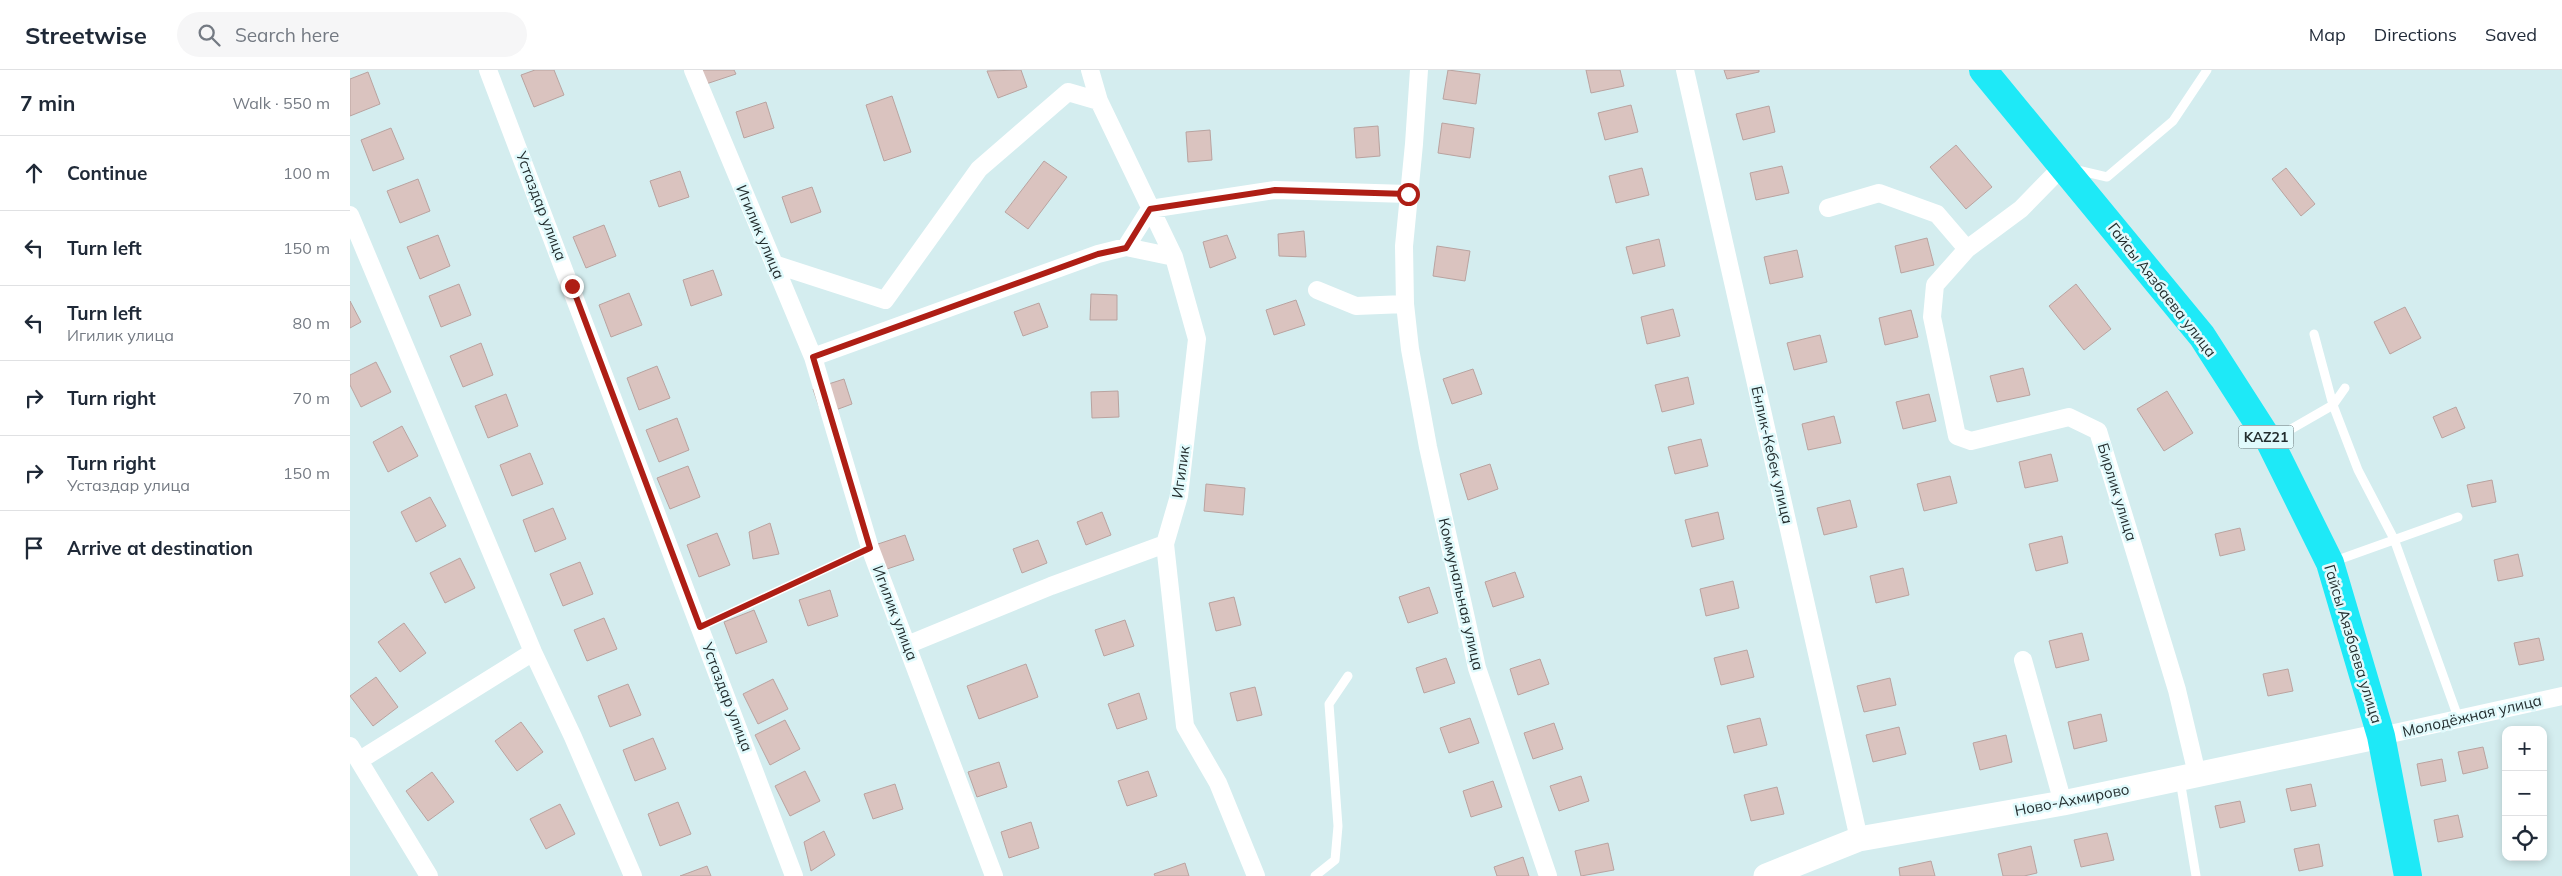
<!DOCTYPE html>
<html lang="en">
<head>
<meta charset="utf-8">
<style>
	:root { --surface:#fff; --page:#f6f6f7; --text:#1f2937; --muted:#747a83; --line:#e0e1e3 }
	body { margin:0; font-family:Mulish,sans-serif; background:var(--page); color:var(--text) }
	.controls { position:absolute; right:15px; bottom:15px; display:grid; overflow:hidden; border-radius:10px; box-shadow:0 2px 8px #0003 }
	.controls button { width:45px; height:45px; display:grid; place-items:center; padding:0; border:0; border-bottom:1px solid var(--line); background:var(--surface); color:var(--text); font:25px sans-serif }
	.stop { position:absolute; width:15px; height:15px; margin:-11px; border:4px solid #ae1e15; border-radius:50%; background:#fff }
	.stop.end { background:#ae1e15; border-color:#fff; box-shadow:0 1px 5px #0008 }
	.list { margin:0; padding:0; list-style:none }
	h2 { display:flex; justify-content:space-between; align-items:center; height:65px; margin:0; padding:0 20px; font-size:21px }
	h2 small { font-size:16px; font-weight:400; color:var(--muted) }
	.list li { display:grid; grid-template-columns:32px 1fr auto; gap:15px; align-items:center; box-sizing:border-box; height:75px; padding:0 20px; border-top:1px solid var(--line) }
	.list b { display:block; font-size:19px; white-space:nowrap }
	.list p { margin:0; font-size:16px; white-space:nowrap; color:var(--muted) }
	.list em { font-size:16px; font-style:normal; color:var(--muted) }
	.icon { flex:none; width:28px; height:28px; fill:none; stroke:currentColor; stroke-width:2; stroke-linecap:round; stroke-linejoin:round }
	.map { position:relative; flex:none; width:2212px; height:806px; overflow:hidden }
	header { display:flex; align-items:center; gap:30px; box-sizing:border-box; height:70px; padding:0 25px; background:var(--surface); border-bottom:1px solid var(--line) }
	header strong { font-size:24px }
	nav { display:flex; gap:28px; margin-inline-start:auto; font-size:18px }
	.search { width:350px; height:45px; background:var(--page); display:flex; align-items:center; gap:12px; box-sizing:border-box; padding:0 18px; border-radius:28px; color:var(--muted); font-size:19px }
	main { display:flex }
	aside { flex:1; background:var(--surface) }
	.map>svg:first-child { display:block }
	.building { fill:#dac3bf; stroke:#b9a3a0 }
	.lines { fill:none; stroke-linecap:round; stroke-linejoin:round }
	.lane { stroke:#fff; stroke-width:9 }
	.street { stroke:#fff; stroke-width:18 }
	.secondary { stroke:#fff; stroke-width:25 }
	.highway { stroke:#1ee9f7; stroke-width:28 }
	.route { stroke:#ae1e15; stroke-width:6 }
	.labels { text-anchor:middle; stroke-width:5; stroke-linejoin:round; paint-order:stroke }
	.shield { fill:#e1fafc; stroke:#5c6a6c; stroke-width:1 }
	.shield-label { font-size:14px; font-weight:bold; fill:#232d2e }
	.street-label { font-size:15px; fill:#232d2e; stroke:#e1fafc }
</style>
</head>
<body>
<header>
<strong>Streetwise</strong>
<div class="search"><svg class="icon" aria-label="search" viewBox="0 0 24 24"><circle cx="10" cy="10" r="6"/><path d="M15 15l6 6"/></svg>Search here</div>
<nav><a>Map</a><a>Directions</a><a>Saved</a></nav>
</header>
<main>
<aside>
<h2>7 min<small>Walk · 550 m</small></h2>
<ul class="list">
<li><svg class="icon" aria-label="ahead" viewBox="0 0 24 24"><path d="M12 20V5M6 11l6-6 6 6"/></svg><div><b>Continue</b></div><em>100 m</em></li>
<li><svg class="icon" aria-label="left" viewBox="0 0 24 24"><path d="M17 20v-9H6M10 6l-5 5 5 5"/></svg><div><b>Turn left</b></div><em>150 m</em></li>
<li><svg class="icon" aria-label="left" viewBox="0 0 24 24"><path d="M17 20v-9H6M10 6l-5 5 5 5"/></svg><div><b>Turn left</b><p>Игилик улица</p></div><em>80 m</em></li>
<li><svg class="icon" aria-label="right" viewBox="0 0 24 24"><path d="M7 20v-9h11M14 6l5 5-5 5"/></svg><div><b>Turn right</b></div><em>70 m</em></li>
<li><svg class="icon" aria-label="right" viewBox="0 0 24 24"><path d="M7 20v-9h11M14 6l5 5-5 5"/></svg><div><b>Turn right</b><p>Устаздар улица</p></div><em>150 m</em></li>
<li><svg class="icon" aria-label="arrive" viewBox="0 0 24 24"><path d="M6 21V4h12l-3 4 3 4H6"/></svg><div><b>Arrive at destination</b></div></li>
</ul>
</aside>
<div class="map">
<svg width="2212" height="806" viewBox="0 0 2212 806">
	<rect width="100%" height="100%" fill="#d4edef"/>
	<path class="building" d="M 185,0 L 204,0 L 214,25 L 184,37 L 171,5 Z
		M 351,0 L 384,0 L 386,4 L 356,14 Z
		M 671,0 L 677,17 L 648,28 L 637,1 Z
		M 1098,0 L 1130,4 L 1126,34 L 1093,29 Z
		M 1236,0 L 1270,0 L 1274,16 L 1241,23 Z
		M 1374,0 L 1409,0 L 1409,2 L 1377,9 Z
		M 18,2 L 30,34 L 0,46 L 0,9 Z
		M 542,26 L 561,82 L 534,91 L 516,35 Z
		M 416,32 L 424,58 L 394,68 L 386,42 Z
		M 1281,35 L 1288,62 L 1255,70 L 1248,43 Z
		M 1419,36 L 1425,62 L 1393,70 L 1386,44 Z
		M 1092,53 L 1124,58 L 1120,88 L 1088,83 Z
		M 1028,56 L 1030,86 L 1006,88 L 1004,58 Z
		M 41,58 L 54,89 L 23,101 L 11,70 Z
		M 860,60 L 862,90 L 838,92 L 836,62 Z
		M 1606,75 L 1642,117 L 1616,139 L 1580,97 Z
		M 694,91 L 717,107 L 678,159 L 655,142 Z
		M 1432,96 L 1439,123 L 1406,130 L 1400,103 Z
		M 1292,98 L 1299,125 L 1266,133 L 1259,106 Z
		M 1936,98 L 1965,134 L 1951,146 L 1922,109 Z
		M 330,101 L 339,127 L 309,137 L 300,111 Z
		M 68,109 L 80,141 L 50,153 L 37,121 Z
		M 462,117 L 471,142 L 441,153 L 432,127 Z
		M 254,155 L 266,186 L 236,198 L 223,167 Z
		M 954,161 L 956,187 L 929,186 L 928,164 Z
		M 88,165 L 100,196 L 70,209 L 57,177 Z
		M 877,165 L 886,188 L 860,198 L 853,172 Z
		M 1577,168 L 1584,195 L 1551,203 L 1545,176 Z
		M 1309,169 L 1315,196 L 1283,204 L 1276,177 Z
		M 1087,176 L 1120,181 L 1115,211 L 1083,206 Z
		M 1447,180 L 1453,207 L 1420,214 L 1414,187 Z
		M 363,200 L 372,225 L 341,236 L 333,210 Z
		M 109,214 L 121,245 L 91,257 L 79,226 Z
		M 1726,214 L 1761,259 L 1734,280 L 1699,236 Z
		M 279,223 L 292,255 L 261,267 L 249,235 Z
		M 741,224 L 767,225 L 767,250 L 740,250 Z
		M 946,230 L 955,255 L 924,265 L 916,240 Z
		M 0,231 L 11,252 L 0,258 Z
		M 689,233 L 698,257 L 673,266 L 664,242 Z
		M 2055,237 L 2071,268 L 2040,284 L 2024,252 Z
		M 1323,239 L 1330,266 L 1297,274 L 1291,247 Z
		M 1561,240 L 1568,267 L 1535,275 L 1529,248 Z
		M 1470,265 L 1477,292 L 1444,300 L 1437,273 Z
		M 131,273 L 143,305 L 113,317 L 100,286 Z
		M 26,292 L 41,322 L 11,337 L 0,315 L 0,305 Z
		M 307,296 L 320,328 L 289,340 L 277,308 Z
		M 1673,298 L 1680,325 L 1647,332 L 1640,306 Z
		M 1123,299 L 1132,324 L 1102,334 L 1093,309 Z
		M 1338,307 L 1344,334 L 1312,342 L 1305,315 Z
		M 494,309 L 502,334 L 472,345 L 463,319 Z
		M 768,321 L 769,347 L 742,348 L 741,322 Z
		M 1817,321 L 1843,363 L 1814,381 L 1787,339 Z
		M 156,324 L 168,356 L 138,368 L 125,336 Z
		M 1579,324 L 1586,351 L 1553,359 L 1546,332 Z
		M 2106,337 L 2115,358 L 2092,368 L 2083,347 Z
		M 1484,346 L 1491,373 L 1458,380 L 1452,354 Z
		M 327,348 L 339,380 L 309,392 L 296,360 Z
		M 52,356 L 68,386 L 38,402 L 23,372 Z
		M 1351,369 L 1358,396 L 1325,404 L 1318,377 Z
		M 180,383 L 193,414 L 162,426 L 150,395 Z
		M 1701,384 L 1708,411 L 1675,418 L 1669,392 Z
		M 1140,394 L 1148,419 L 1118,430 L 1110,404 Z
		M 338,396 L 350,427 L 320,439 L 307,408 Z
		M 1600,406 L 1607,433 L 1574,441 L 1567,414 Z
		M 2142,410 L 2146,432 L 2122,437 L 2117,415 Z
		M 856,414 L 895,418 L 893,445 L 854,441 Z
		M 80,427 L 96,456 L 66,472 L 51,442 Z
		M 1500,430 L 1507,457 L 1474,465 L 1467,438 Z
		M 203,438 L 216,469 L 185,482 L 173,450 Z
		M 752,442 L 761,465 L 736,475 L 727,452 Z
		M 1368,442 L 1374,469 L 1342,477 L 1335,450 Z
		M 420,453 L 429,484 L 403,489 L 399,462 Z
		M 1890,458 L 1895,480 L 1870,486 L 1865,464 Z
		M 367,463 L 380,495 L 349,507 L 337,475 Z
		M 555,465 L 564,490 L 534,500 L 525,475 Z
		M 1712,466 L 1718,493 L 1686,501 L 1679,474 Z
		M 688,470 L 697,493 L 672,503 L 663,479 Z
		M 2168,484 L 2173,506 L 2148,511 L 2144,490 Z
		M 110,488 L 125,518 L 95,533 L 80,503 Z
		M 230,492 L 243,524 L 213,536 L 200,504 Z
		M 1553,498 L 1559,525 L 1526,533 L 1520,506 Z
		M 1165,502 L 1174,527 L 1143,537 L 1135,512 Z
		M 1383,511 L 1389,538 L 1356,546 L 1350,519 Z
		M 1079,517 L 1088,543 L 1058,553 L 1049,527 Z
		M 480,520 L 488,546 L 458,556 L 449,530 Z
		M 884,527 L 891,555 L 866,561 L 859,533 Z
		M 404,540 L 417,572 L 386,584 L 374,552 Z
		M 254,548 L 267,579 L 237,591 L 224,560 Z
		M 775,550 L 784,576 L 754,586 L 745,560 Z
		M 54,553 L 76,583 L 50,602 L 28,572 Z
		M 1732,563 L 1739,590 L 1706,598 L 1699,571 Z
		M 2189,568 L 2194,590 L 2169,595 L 2164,573 Z
		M 1397,580 L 1404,607 L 1371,615 L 1364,588 Z
		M 1096,588 L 1105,613 L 1074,623 L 1066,598 Z
		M 1190,589 L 1199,614 L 1168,625 L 1160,599 Z
		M 676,594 L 688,627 L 629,649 L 617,616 Z
		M 1938,599 L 1943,621 L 1918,626 L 1913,604 Z
		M 26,607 L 48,637 L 23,656 L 0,626 Z
		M 1540,608 L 1546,635 L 1514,642 L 1507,616 Z
		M 423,609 L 438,639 L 408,654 L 393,624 Z
		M 278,614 L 291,645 L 260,657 L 248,626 Z
		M 905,617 L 912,645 L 887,651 L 880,623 Z
		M 789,623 L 797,649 L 767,659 L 758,634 Z
		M 1751,644 L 1757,671 L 1724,679 L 1718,652 Z
		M 1120,648 L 1129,673 L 1099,683 L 1090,658 Z
		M 1410,648 L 1417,675 L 1384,683 L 1377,656 Z
		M 435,650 L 450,679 L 420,695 L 405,665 Z
		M 171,652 L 193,682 L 167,701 L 145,671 Z
		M 1204,653 L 1213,679 L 1183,689 L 1174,663 Z
		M 1549,657 L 1556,684 L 1523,692 L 1516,665 Z
		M 1656,665 L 1662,692 L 1630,700 L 1623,673 Z
		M 303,668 L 316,699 L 285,711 L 273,680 Z
		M 2133,677 L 2138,698 L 2113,704 L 2108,682 Z
		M 2092,689 L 2096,711 L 2071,716 L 2067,694 Z
		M 649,692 L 657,717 L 627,727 L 618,702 Z
		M 455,701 L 470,731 L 440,746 L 425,716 Z
		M 798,701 L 807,726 L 777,736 L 768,711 Z
		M 82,702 L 104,732 L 78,751 L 56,721 Z
		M 1231,706 L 1239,731 L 1209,741 L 1200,716 Z
		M 1143,711 L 1152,737 L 1121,747 L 1113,721 Z
		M 545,714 L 553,739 L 523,749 L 514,724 Z
		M 1961,714 L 1966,736 L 1941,741 L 1936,719 Z
		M 1427,717 L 1434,744 L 1401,751 L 1394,725 Z
		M 1890,731 L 1895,752 L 1870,758 L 1865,736 Z
		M 328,732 L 341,764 L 310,776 L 298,744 Z
		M 210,734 L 225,764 L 196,779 L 180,749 Z
		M 2108,745 L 2113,767 L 2088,772 L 2084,750 Z
		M 681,752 L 689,778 L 659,788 L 651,762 Z
		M 474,761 L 485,785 L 461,801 L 454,772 Z
		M 1757,763 L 1764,790 L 1731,797 L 1724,770 Z
		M 1258,773 L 1264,800 L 1231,806 L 1225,781 Z
		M 1969,774 L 1973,796 L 1949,801 L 1944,779 Z
		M 1681,776 L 1687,803 L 1674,806 L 1653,806 L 1648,784 Z
		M 1173,787 L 1179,806 L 1147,806 L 1144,797 Z
		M 1581,791 L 1585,806 L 1550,806 L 1549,798 Z
		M 835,793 L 839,806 L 805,806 L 804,804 Z
		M 357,796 L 361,806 L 330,806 Z"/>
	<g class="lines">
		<path class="lane" d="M 1723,99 L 1757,107 L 1823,51 L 1857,0
			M 1964,264 L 1983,335 L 2008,400 L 2044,469 L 2109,650
			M 1922,370 L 1983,335 L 1995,318
			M 1982,492 L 2108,447
			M 350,557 L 520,478
			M 1830,710 L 1846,806
			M 965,806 L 985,790 L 988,756 L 979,634 L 998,606"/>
		<path class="street" d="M 138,0 L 444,806
			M 343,0 L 463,287 L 520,478 L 644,806
			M 740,0 L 749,31 L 824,187 L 847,269 L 829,426 L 815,474 L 835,656 L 868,713 L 906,806
			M 1069,0 L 1064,74 L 1054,176 L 1055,234 L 1060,279 L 1078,377 L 1127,598 L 1198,806
			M 1335,0 L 1509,769
			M 1713,96 L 1671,139 L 1617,179 L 1585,215 L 1582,247 L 1607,366 L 1621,371 L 1719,347 L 1748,361 L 1827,620 L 1847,704
			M 1478,138 L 1529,123 L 1587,144 L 1617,179
			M 0,145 L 183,582 L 223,667 L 283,806
			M 776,177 L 800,139 L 925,120 L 1058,124
			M 424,194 L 535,230 L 629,99 L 718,22 L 749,31
			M 967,220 L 1006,236 L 1055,234
			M 463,287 L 748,184 L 776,177 L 824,187
			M 557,575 L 701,516 L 815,474
			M 1673,590 L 1713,733
			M 2031,666 L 2212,626
			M 0,676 L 79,806
			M 10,690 L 183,582"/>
		<path class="secondary" d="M 1416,806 L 1509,769 L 1713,733 L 2031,666"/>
		<path class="highway" d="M 1633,0 L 1852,266 L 1920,372 L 1980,493 L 2031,666 L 2058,806"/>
	</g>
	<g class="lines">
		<path class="route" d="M 222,216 L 350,557 L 520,478 L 463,287 L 748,184 L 776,178 L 800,139 L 925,120 L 1058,124"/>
	</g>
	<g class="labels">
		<rect class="shield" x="1888.5" y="355.5" width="55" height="23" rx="4"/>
		<g class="shield-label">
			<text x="1916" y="372">KAZ21</text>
		</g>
		<g class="street-label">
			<text transform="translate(191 136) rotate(69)" y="5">Устаздар улица</text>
			<text transform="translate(410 162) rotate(67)" y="5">Игилик улица</text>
			<text transform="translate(1812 220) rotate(52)" y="5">Гайсы Аязбаева улица</text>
			<text transform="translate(1422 385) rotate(77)" y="5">Енлик-Кебек улица</text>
			<text transform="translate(831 402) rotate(-82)" y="5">Игилик</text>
			<text transform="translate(1767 422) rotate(73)" y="5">Бирлик улица</text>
			<text transform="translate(1111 524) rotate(77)" y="5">Коммунальная улица</text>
			<text transform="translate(545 543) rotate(69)" y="5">Игилик улица</text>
			<text transform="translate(2003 574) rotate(73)" y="5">Гайсы Аязбаева улица</text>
			<text transform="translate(377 627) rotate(69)" y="5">Устаздар улица</text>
			<text transform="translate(2122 646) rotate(-13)" y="5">Молодёжная улица</text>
			<text transform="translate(1722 730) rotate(-11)" y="5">Ново-Ахмирово</text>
		</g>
	</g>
</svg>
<div class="controls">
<button>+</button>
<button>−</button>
<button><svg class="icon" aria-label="locate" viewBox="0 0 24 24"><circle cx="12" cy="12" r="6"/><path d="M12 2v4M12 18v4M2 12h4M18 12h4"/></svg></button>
</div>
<div class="stop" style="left:1058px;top:124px"></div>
<div class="stop end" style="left:222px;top:216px"></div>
</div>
</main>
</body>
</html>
